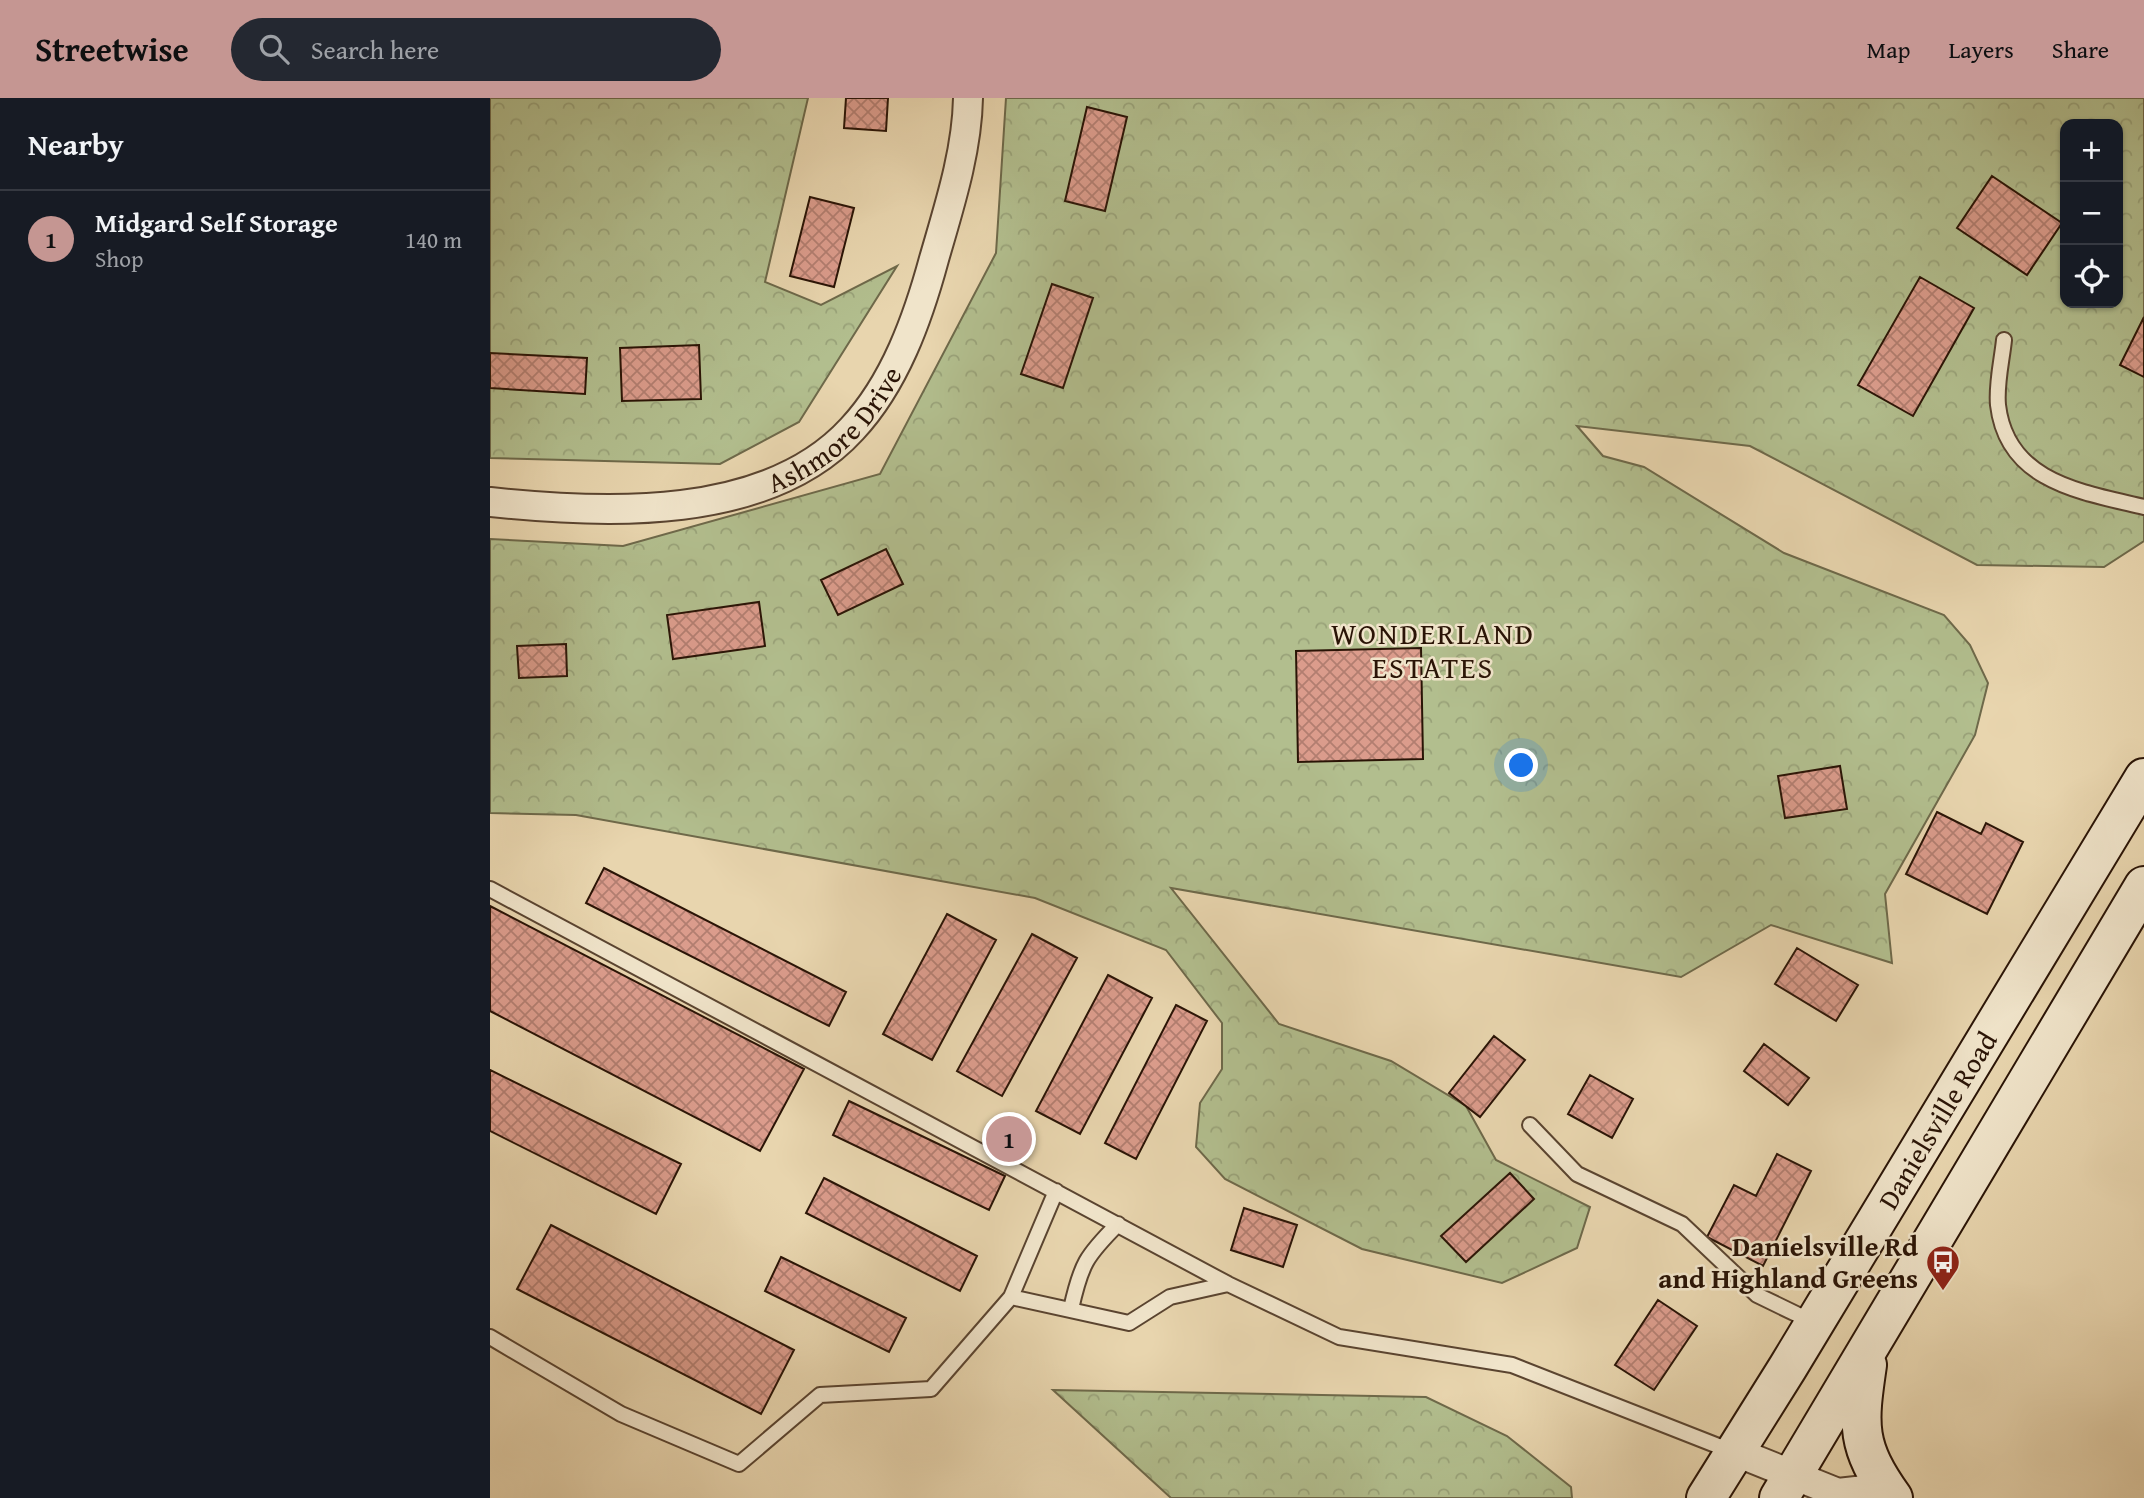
<!DOCTYPE html>
<html lang="en">
<head>
<meta charset="utf-8">
<style>
	:root { --surface:#171b24; --page:#242831; --text:#f1f3f6; --muted:#9ea1a6; --line:#363941; --accent:#c59692 }
	body { margin:0; font-family:"Gentium Book Plus",serif; background:var(--page); color:var(--text) }
	.controls { position:absolute; right:21px; top:21px; display:grid; overflow:hidden; border-radius:14px; box-shadow:0 2px 5px #0004 }
	.controls button { width:63px; height:63px; display:grid; place-items:center; padding:0; border:0; border-bottom:2px solid var(--line); background:var(--surface); color:var(--text); font:35px sans-serif }
	.you { position:absolute; left:1032px; top:668px; width:24px; height:24px; margin:-18px; border:5px solid #fff; border-radius:50%; background:#1a73e8; box-shadow:0 0 0 10px #1a73e833 }
	.badge { display:grid; place-items:center; width:46px; height:46px; border-radius:50%; background:var(--accent); color:#111; font-size:23px; font-weight:700 }
	.pin { position:absolute; translate:-50% -50%; border:4px solid #fff; box-shadow:0 2px 7px #0006 }
	.list { margin:0; padding:0; list-style:none }
	h2 { display:flex; justify-content:space-between; align-items:center; height:91px; margin:0; padding:0 28px; font-size:30px }
	h2 small { font-size:23px; font-weight:400; color:var(--muted) }
	.list li { display:grid; grid-template-columns:46px 1fr auto; gap:21px; align-items:center; box-sizing:border-box; height:98px; padding:0 28px; border-top:2px solid var(--line) }
	.list b { display:block; font-size:26px; white-space:nowrap }
	.list p { margin:0; font-size:23px; white-space:nowrap; color:var(--muted) }
	.list em { font-size:23px; font-style:normal; color:var(--muted) }
	.icon { flex:none; width:38px; height:38px; fill:none; stroke:currentColor; stroke-width:2; stroke-linecap:round; stroke-linejoin:round }
	.map { position:relative; flex:none; width:1654px; height:1400px; overflow:hidden }
	header { display:flex; align-items:center; gap:42px; box-sizing:border-box; height:98px; padding:0 35px; background:var(--accent); color:#111 }
	header strong { font-size:33px }
	nav { display:flex; gap:38px; margin-inline-start:auto; font-size:24px }
	.search { width:490px; height:63px; background:var(--page); display:flex; align-items:center; gap:18px; box-sizing:border-box; padding:0 24px; border-radius:38px; color:var(--muted); font-size:26px }
	main { display:flex }
	aside { flex:1; background:var(--surface) }
	.map>svg:first-child { display:block }
	.forest { fill:url(#forest-crowns); stroke:#6e694a; stroke-width:2; fill-rule:evenodd }
	.building { fill:url(#building-cross-hatch); stroke:#2a1406; stroke-width:2 }
	.lines { fill:none; stroke-linecap:round; stroke-linejoin:round }
	.service-casing { stroke:#5a4430; stroke-width:18 }
	.minor-casing { stroke:#5a4430; stroke-width:32 }
	.secondary-casing { stroke:#2a1406; stroke-width:42 }
	.service { stroke:#f0e4ca; stroke-width:14 }
	.minor { stroke:#f0e4ca; stroke-width:28 }
	.secondary { stroke:#f0e4ca; stroke-width:38 }
	.labels { text-anchor:middle; stroke-width:5; stroke-linejoin:round; paint-order:stroke }
	.street-label { font-size:28px; fill:#2a1406; stroke:#f0e4ca }
	.poi-label { font-size:28px; font-weight:bold; fill:#2a1406; stroke:#f0e4ca; text-anchor:end }
	.neighbourhood-label { font-size:30px; letter-spacing:2px; fill:#2a1406; stroke:#f0e4ca }
</style>
</head>
<body>
<header>
<strong>Streetwise</strong>
<div class="search"><svg class="icon" aria-label="search" viewBox="0 0 24 24"><circle cx="10" cy="10" r="6"/><path d="M15 15l6 6"/></svg>Search here</div>
<nav><a>Map</a><a>Layers</a><a>Share</a></nav>
</header>
<main>
<aside>
<h2>Nearby<small></small></h2>
<ul class="list">
<li><span class="badge">1</span><div><b>Midgard Self Storage</b><p>Shop</p></div><em>140 m</em></li>
</ul>
</aside>
<div class="map">
<svg width="1654" height="1400" viewBox="0 0 1654 1400">
	<defs>
		<pattern id="forest-crowns" width="20" height="18" patternUnits="userSpaceOnUse" patternTransform="scale(1.75)"><rect width="20" height="18" fill="#b2be8e"/><path d="M2 6a3 3 0 1 1 6 0M12 15a3 3 0 1 1 6 0" fill="none" stroke="#99a279"/></pattern>
		<pattern id="building-cross-hatch" width="8" height="8" patternUnits="userSpaceOnUse" patternTransform="scale(1.75)"><rect width="8" height="8" fill="#db9c8c"/><path d="M0 0l8 8M0 8l8-8" fill="none" stroke="#b27e70"/></pattern>
	</defs>
	<rect width="100%" height="100%" fill="#e8d5ae"/>
	<filter id="stains"><feTurbulence type="fractalNoise" baseFrequency=".00286" numOctaves="4"/><feColorMatrix values="0 0 0 0 .2 0 0 0 0 .09 0 0 0 0 .02 0 0 0 .5 -.17"/></filter>
	<radialGradient id="worn" r=".72"><stop offset=".6" stop-color="#630" stop-opacity="0"/><stop offset="1" stop-color="#630" stop-opacity=".3"/></radialGradient>
	<path class="forest" d="M 0,0 L 318,0 L 275,184 L 331,207 L 407,168 L 309,324 L 230,366 L 0,360 Z
		M 516,0 L 1654,0 L 1654,443 L 1614,469 L 1487,467 L 1260,348 L 1087,328 L 1113,358 L 1154,369 L 1294,455 L 1454,517 L 1480,547 L 1498,585 L 1485,637 L 1395,796 L 1402,865 L 1281,827 L 1191,879 L 681,790 L 789,926 L 901,963 L 976,1008 L 1006,1062 L 1100,1109 L 1087,1150 L 1012,1185 L 872,1151 L 735,1081 L 706,1049 L 710,1005 L 732,971 L 732,925 L 676,852 L 545,800 L 86,717 L 0,715 L 0,441 L 133,448 L 390,376 L 506,155 ZM 1575,26 L 1628,26 L 1628,205 L 1575,205 Z
		M 563,1292 L 936,1299 L 1017,1338 L 1081,1389 L 1082,1400 L 681,1400 Z"/>
	<path class="building" d="M 356,0 L 398,0 L 396,33 L 354,30 Z
		M 597,9 L 637,19 L 615,113 L 575,103 Z
		M 1502,78 L 1572,125 L 1537,177 L 1467,130 Z
		M 320,99 L 364,110 L 344,189 L 300,178 Z
		M 1430,179 L 1484,210 L 1423,318 L 1368,287 Z
		M 562,186 L 603,200 L 573,290 L 531,276 Z
		M 1654,219 L 1654,279 L 1630,267 Z
		M 209,247 L 211,301 L 132,303 L 130,250 Z
		M 0,255 L 97,260 L 95,296 L 0,290 Z
		M 396,451 L 413,486 L 348,517 L 331,482 Z
		M 269,504 L 275,548 L 183,561 L 177,517 Z
		M 76,546 L 77,578 L 29,580 L 27,548 Z
		M 931,550 L 933,661 L 808,664 L 806,553 Z
		M 1350,668 L 1357,711 L 1295,720 L 1288,678 Z
		M 1447,714 L 1491,736 L 1496,725 L 1533,744 L 1497,816 L 1416,776 Z
		M 114,770 L 356,894 L 339,928 L 96,805 Z
		M 0,808 L 314,971 L 270,1053 L 0,913 Z
		M 457,816 L 506,842 L 442,962 L 393,936 Z
		M 542,836 L 587,860 L 512,998 L 467,973 Z
		M 1307,850 L 1368,887 L 1346,923 L 1285,886 Z
		M 618,877 L 662,900 L 590,1036 L 546,1013 Z
		M 686,907 L 717,923 L 646,1061 L 615,1045 Z
		M 1004,938 L 1035,962 L 990,1019 L 959,995 Z
		M 1274,946 L 1319,980 L 1298,1007 L 1254,973 Z
		M 0,972 L 191,1066 L 166,1116 L 0,1033 Z
		M 1100,977 L 1143,1001 L 1122,1040 L 1078,1016 Z
		M 359,1003 L 515,1078 L 499,1112 L 343,1037 Z
		M 1287,1056 L 1321,1073 L 1273,1168 L 1217,1139 L 1244,1087 L 1266,1098 Z
		M 1020,1075 L 1044,1101 L 976,1164 L 951,1138 Z
		M 334,1080 L 487,1158 L 470,1193 L 316,1115 Z
		M 754,1110 L 807,1127 L 793,1169 L 741,1152 Z
		M 61,1127 L 304,1252 L 271,1316 L 27,1191 Z
		M 291,1159 L 416,1220 L 399,1254 L 275,1193 Z
		M 1168,1202 L 1207,1228 L 1164,1292 L 1125,1267 Z"/>
	<g class="lines">
		<g class="service-casing">
			<path id="service" d="M 1514,242 C 1512,262 1506,286 1508,307 C 1517,384 1591,394 1654,409
				M 0,791 L 738,1186 L 849,1239 L 1022,1267 L 1241,1353
				M 1040,1027 L 1087,1076 L 1192,1126 L 1267,1197 L 1325,1225
				M 521,1199 L 639,1225 L 680,1199 L 738,1186
				M 581,1211 C 591,1166 596,1158 628,1126
				M 0,1239 L 131,1316 L 249,1366 L 330,1297 L 441,1291 L 521,1199 L 566,1093"/>
		</g>
		<g class="minor-casing">
			<g id="minor">
				<path id="s1" d="M 0,404 C 114,416 277,424 362,331 C 405,285 428,220 444,161 C 459,109 477,54 478,0"/>
				<path d="M 1246,1354 L 1348,1395 L 1375,1392 L 1389,1400"/>
			</g>
		</g>
		<g class="secondary-casing">
			<g id="secondary">
				<path d="M 1377,1267 C 1368,1328 1366,1348 1403,1400"/>
				<path id="s2" d="M 1216,1400 L 1298,1269 L 1654,680"/>
				<path d="M 1289,1400 L 1654,788"/>
			</g>
		</g>
		<use href="#service" class="service"/>
		<use href="#minor" class="minor"/>
		<use href="#secondary" class="secondary"/>
	</g>
	<defs>
		<g id="bus-pin" transform="scale(1.75)"><path d="M0 17L-7.5 6A9.5 9.5 0 1 1 7.5 6Z" fill="#8f2418" stroke="#f0e4ca"/><path d="M-5-6H5V4H4V6H2V4H-2V6H-4V4H-5ZM-3.5-4V0h7V-4ZM-3.5 1.2v1.5H-2V1.2ZM2 1.2v1.5H3.5V1.2Z" fill="#fff"/></g>
	</defs>
	<g fill-rule="evenodd">
		<use href="#bus-pin" x="1453" y="1164"/>
	</g>
	<g class="labels">
		<g class="street-label">
			<text dy="10" stroke="none"><textPath href="#s1" startOffset="369">Ashmore Drive</textPath></text>
			<text dy="10" stroke="none"><textPath href="#s2" startOffset="443">Danielsville Road</textPath></text>
		</g>
		<g class="poi-label">
			<text x="1428" y="1158">Danielsville Rd<tspan x="1428" dy="32">and Highland Greens</tspan></text>
		</g>
		<g class="neighbourhood-label">
			<text x="943" y="546">WONDERLAND<tspan x="943" dy="34">ESTATES</tspan></text>
		</g>
	</g>
	<rect width="100%" height="100%" filter="url(#stains)"/>
	<rect width="100%" height="100%" fill="url(#worn)"/>
</svg>
<div class="controls">
<button>+</button>
<button>−</button>
<button><svg class="icon" aria-label="locate" viewBox="0 0 24 24"><circle cx="12" cy="12" r="6"/><path d="M12 2v4M12 18v4M2 12h4M18 12h4"/></svg></button>
</div>
<div class="you"></div>
<div class="pin badge" style="left:519px;top:1041px">1</div>
</div>
</main>
</body>
</html>
